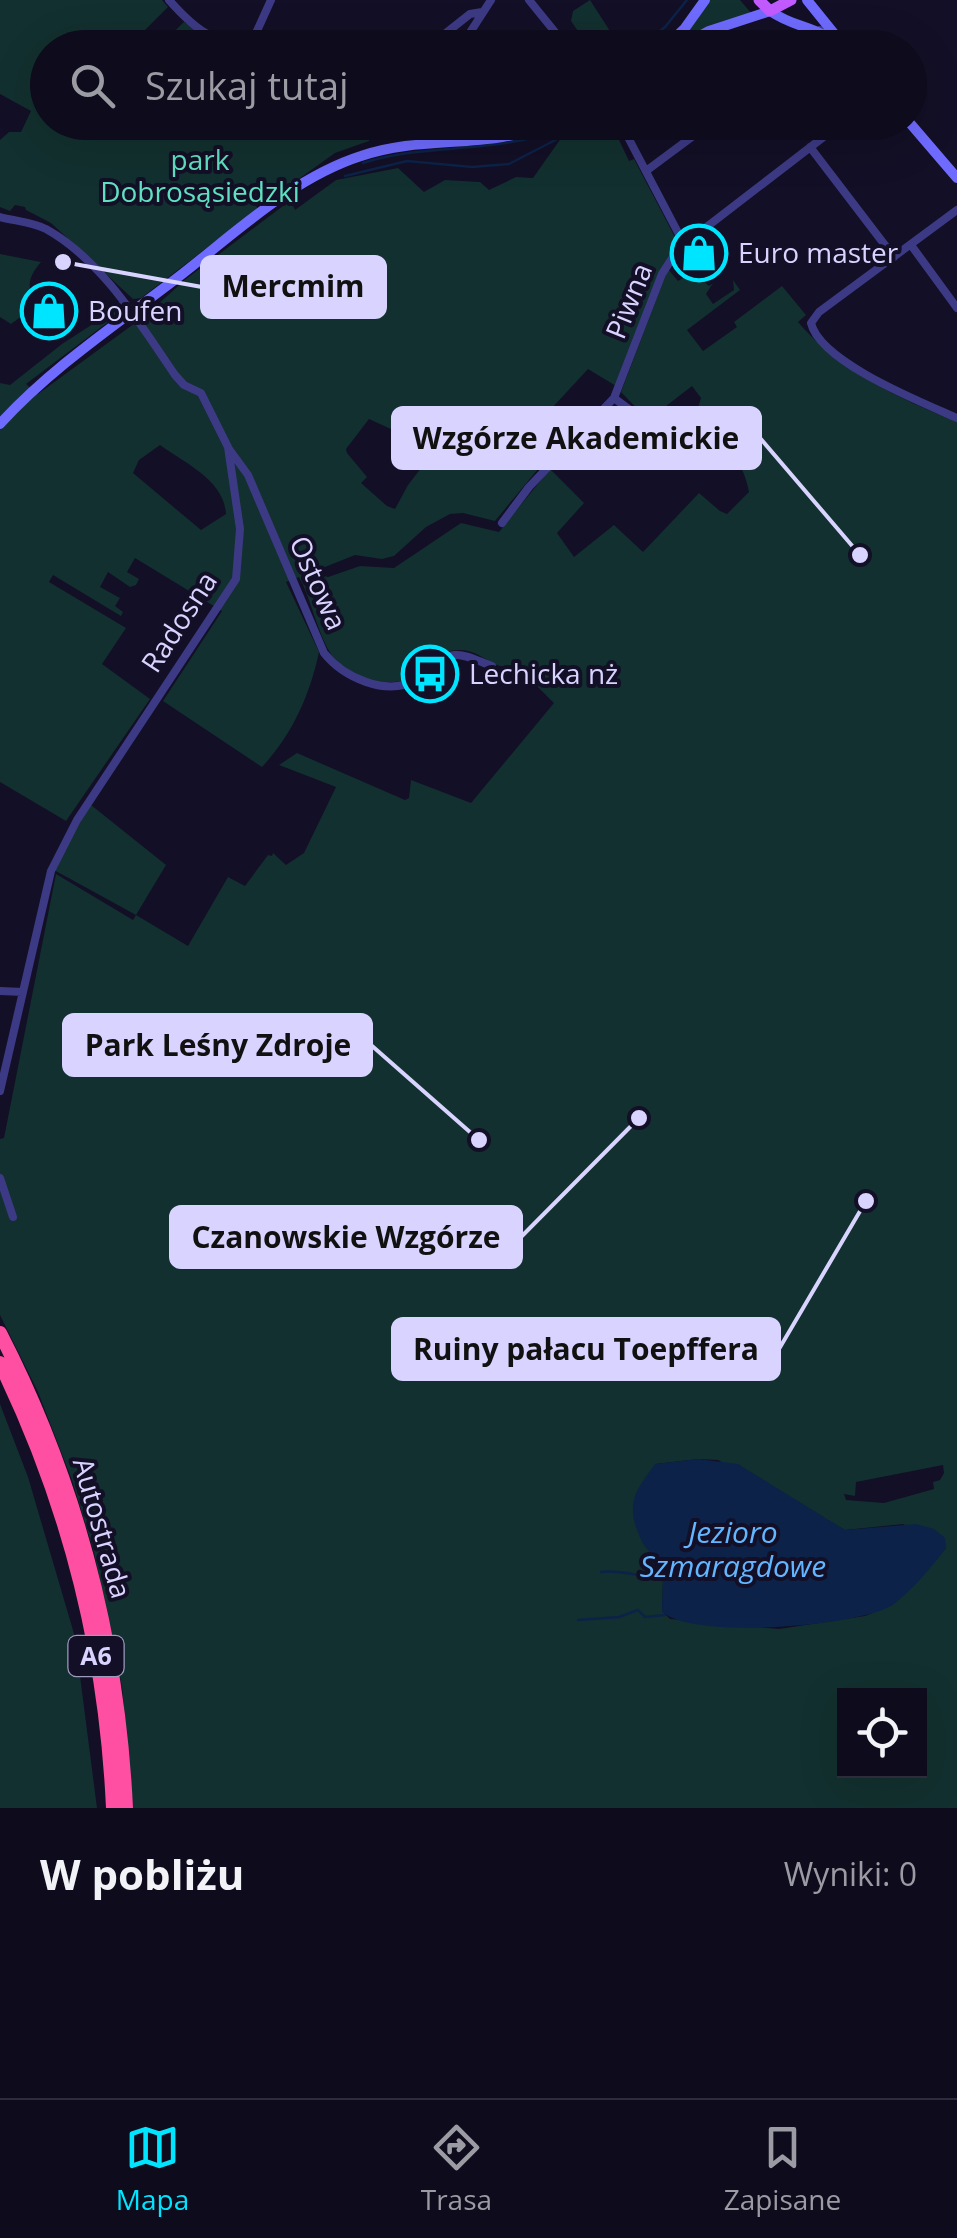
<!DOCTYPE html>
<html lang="pl">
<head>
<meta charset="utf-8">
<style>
	:root { --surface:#0e0b1c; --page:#1c1929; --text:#f1f3f6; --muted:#9b9ba3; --line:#2e2b3b; --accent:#00e5ff }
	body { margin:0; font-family:"Open Sans",sans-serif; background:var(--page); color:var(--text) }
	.controls { position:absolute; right:30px; bottom:30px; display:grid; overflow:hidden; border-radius:0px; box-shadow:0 10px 40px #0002 }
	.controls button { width:90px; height:90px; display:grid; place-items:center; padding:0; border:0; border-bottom:2px solid var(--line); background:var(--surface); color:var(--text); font:50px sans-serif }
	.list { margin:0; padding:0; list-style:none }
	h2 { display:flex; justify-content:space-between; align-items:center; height:130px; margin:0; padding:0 40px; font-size:42px }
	h2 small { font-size:32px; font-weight:400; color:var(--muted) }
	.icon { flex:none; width:55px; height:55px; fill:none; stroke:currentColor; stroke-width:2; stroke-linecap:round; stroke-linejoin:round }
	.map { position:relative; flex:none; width:957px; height:1808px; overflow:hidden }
	.search { position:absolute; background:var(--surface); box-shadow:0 10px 40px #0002; left:30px; right:30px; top:30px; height:110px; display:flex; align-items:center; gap:25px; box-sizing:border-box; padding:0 35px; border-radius:55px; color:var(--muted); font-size:38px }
	.sheet { height:290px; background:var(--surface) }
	nav { display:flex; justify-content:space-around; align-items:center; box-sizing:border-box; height:140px; border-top:2px solid var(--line); background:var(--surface); font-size:28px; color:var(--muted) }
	nav a { display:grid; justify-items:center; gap:5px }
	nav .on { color:var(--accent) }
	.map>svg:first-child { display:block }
	.green { fill:#12302f; fill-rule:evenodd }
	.water { fill:#0c2248 }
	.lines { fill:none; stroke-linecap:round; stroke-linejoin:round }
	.stream { stroke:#0c2248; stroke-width:2.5 }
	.street { stroke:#3d3a85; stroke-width:8 }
	.secondary { stroke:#6f6bff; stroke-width:10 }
	.primary { stroke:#c25bff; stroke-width:11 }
	.highway { stroke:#ff4fa3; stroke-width:14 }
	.labels { text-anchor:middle; stroke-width:8; stroke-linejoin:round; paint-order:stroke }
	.shield { fill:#130f26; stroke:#9e99be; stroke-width:2.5 }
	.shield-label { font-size:25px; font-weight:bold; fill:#d9d4ff }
	.park-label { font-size:28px; fill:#5fe0c0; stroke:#130f26 }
	.poi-label { font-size:28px; fill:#d9d4ff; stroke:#130f26; text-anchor:start }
	.street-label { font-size:28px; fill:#d9d4ff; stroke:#130f26 }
	.water-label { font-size:30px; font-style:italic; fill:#62b6ff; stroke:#130f26 }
	.leader { fill:none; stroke:#d9d4ff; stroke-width:4 }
	.callout-dot { fill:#d9d4ff; stroke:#130f26; stroke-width:4 }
	.callout { fill:#d9d4ff; stroke:#d9d4ff; stroke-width:4 }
	.callout-label { font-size:30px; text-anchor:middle; font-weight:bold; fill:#111 }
</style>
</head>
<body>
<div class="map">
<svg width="957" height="1808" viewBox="0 0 957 1808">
	<rect width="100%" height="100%" fill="#130f26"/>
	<path class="green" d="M 0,0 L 162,0 L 168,7 L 145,30 L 160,45 L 184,22 C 217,44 223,46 262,37 L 272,47 L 48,48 L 48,122 L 379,123 L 369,131 L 369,141 L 335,153 L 275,196 L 271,192 L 255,204 L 258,209 L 141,298 L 133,299 L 51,223 L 26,210 L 25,207 L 15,205 L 10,211 L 0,207 L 0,140 L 9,132 L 21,132 L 31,111 L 0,94 Z
		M 590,0 L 619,45 L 616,47 L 589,47 L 571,21 L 573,11 Z
		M 710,0 L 740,0 L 752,14 L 681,40 Z
		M 584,123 L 611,123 L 629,161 L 634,159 L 677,241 L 616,386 L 588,369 L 540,421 L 528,423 L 526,428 L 529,432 L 519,443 L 538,469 L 495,521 L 463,513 L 450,514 L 426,527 L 394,556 L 382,559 L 355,555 L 310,573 L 328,577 L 360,566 L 394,568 L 461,523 L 499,532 L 550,469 L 584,503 L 557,533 L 574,557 L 614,525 L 643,552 L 699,493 L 720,511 L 727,514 L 749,492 C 743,458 721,439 700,414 L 696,414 L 701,398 L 692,386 L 648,420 L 621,392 L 668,269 L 678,281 L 694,272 L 709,286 L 713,283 L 706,294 L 713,304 L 734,290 L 733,280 L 740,290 L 687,330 L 703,351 L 737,327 L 734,322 L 782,286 L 806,315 L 798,322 C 840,371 898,398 957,422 L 957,1808 L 133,1808 L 122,1686 L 94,1552 L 72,1480 L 38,1392 L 0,1315 L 0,1139 L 4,1138 L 56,874 L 133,920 L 136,915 L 54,870 L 70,837 L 91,805 L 166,865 L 136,915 L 188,946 L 228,877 L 245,886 L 268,855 L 272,856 L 273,853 L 286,865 L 304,853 L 336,787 L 279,765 L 297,753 L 405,800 L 409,798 L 411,780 L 471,803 L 554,703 C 542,692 527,673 513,668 C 508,666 502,667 497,665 C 485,660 476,651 462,650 C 439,649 433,663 416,675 C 393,691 347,678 332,656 C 317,633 312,601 299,577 L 286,582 L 319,652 C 310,695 292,735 262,767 L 163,701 L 222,611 L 135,558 L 127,572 L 139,579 L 136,585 L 130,587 L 108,572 L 100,587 L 120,598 L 115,606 L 123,612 L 121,616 L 53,575 L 49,582 L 126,628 L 102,664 L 150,699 L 66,821 L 0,782 L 0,383 L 10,385 L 62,344 L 102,318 L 120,301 L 124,310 L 26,384 L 38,394 L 146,315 L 186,279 L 283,206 L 291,201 L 295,210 L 336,180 L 398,168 L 424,192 L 445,180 L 480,182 L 489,190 L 516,177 L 533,178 L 564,134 ZM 369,419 L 404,435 L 428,459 L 408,485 L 395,509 L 387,506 L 361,483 L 367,477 L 347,453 L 346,449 ZM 160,445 C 186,464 224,480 226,514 L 201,530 L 133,473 L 139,460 ZM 698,1459 L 718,1460 L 845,1530 L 903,1524 L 946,1548 L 892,1605 L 865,1616 L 779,1629 L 670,1619 L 662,1611 L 663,1582 L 655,1555 L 656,1464 ZM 943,1465 L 944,1473 L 940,1480 L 933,1482 L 934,1489 L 884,1503 L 846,1500 L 844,1494 L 855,1496 L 856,1482 ZM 844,1696 L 920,1696 L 920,1770 L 844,1770 Z
		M 0,254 L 41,262 C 29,276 25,287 37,305 L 11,324 L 0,317 Z
		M 0,1404 L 28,1477 L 75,1637 L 97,1808 L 0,1808 Z"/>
	<path class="water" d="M 698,1459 L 738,1464 L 845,1530 L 916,1524 L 934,1529 L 945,1538 L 946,1548 C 932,1567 913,1589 894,1604 C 862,1627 687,1640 662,1611 L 663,1582 L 655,1555 C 644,1549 642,1542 637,1530 C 626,1500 638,1488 655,1464 Z"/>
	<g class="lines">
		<path class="stream" d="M 639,48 L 665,27 L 687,0
			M 452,127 L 507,122
			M 363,163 C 428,142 497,155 562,128
			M 345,176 L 407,161 L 472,167 L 509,164 L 567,134 L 563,128 L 573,122
			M 601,1572 C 622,1569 646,1580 661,1574
			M 578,1620 L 619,1617 L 638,1610 L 645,1617 L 665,1615"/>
		<path class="street" d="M 169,0 C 193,27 219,53 256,33 L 271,0
			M 529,0 L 568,48
			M 427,48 L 470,14 L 482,12
			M 460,48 L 491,0
			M 809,48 L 820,30
			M 620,122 L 684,244
			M 810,147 L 894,257
			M 646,171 L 712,122
			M 957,210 L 819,312 L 811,323 C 820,362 921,402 957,418
			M 0,217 C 15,221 32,222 46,229 C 102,260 140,324 175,375 L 184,385 L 201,393 L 228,447 L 240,529 L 236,579 L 77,820 L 51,871 L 0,1091
			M 911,245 L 957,308
			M 614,398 L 634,413 L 657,439
			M 229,449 L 248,475 L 324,653 C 343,677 386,697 416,680 C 429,673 439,656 455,655 C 467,654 480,662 492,666
			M 502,523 L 529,487 L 614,398 L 662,274 L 678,249 L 843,122
			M 0,991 L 23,992
			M 0,1178 L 13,1217"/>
		<path class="secondary" d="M 807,0 L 836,36
			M 664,48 L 685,28 L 705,0
			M 678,48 L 709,31 L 770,11 C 796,29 816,25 843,48
			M 909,122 L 957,178
			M 0,424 C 51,368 117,324 177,278 C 233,235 292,178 361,156 C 425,134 490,151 555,122"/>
		<path class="primary" d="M 759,0 L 770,11 L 791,0"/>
		<path class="highway" d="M 0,1333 C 76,1481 118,1641 126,1808
			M 0,1363 C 68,1502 106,1653 113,1808"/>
	</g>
	<defs>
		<g id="shop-ring" transform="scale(2.875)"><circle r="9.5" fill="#130f26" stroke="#00e5ff" stroke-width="1.5"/><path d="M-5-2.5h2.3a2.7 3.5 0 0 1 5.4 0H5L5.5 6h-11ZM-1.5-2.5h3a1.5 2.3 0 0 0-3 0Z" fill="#00e5ff"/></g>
		<g id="bus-ring" transform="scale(2.875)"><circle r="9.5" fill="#130f26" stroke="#00e5ff" stroke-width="1.5"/><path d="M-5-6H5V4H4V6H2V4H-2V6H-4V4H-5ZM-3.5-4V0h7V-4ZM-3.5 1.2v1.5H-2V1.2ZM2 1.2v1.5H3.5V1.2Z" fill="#00e5ff"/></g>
	</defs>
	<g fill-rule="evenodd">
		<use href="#shop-ring" x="699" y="253"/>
		<use href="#shop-ring" x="49" y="311"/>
		<use href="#bus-ring" x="430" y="674"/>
	</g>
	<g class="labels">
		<rect class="shield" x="68.5" y="1636" width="55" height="40" rx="8"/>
		<g class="shield-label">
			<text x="96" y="1665">A6</text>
		</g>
		<g class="park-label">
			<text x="200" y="170">park<tspan x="200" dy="32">Dobrosąsiedzki</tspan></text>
		</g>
		<g class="poi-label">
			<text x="738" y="263">Euro master</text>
			<text x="88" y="321">Boufen</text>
			<text x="469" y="684">Lechicka nż</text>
		</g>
		<g class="street-label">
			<text transform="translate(629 301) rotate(-68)" y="10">Piwna</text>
			<text transform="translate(318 583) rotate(66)" y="10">Ostowa</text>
			<text transform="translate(179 622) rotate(-57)" y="10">Radosna</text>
			<text transform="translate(102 1528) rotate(74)" y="10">Autostrada</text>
		</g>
		<g class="water-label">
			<text x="733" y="1543">Jezioro<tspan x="733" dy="34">Szmaragdowe</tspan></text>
		</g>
	</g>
	<path class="leader" d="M63 262L202 287M860 555L760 438M479 1140L371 1045M639 1118L521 1237M866 1201L779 1349"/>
	<g class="callout-dot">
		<circle cx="63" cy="262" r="10"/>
		<circle cx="860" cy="555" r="10"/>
		<circle cx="479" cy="1140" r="10"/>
		<circle cx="639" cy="1118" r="10"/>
		<circle cx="866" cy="1201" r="10"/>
	</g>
	<g class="callout">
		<rect x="202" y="257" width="183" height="60" rx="10"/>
		<rect x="393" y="408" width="367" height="60" rx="10"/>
		<rect x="64" y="1015" width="307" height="60" rx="10"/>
		<rect x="171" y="1207" width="350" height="60" rx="10"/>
		<rect x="393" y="1319" width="386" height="60" rx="10"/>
	</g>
	<g class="callout-label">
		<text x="293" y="297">Mercmim</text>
		<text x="576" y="449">Wzgórze Akademickie</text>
		<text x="218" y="1056">Park Leśny Zdroje</text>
		<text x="346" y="1248">Czanowskie Wzgórze</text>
		<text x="586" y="1360">Ruiny pałacu Toepffera</text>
	</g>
</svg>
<div class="controls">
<button><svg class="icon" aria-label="locate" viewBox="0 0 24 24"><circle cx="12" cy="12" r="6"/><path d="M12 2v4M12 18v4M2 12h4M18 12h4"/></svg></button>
</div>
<div class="search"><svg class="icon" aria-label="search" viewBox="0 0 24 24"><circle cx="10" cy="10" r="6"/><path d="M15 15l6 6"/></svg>Szukaj tutaj</div>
</div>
<section class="sheet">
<h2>W pobliżu<small>Wyniki: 0</small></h2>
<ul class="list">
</ul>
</section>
<nav>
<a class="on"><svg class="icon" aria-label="map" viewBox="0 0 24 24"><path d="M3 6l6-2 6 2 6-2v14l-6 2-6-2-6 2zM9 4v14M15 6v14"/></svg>Mapa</a>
<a><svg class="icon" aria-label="directions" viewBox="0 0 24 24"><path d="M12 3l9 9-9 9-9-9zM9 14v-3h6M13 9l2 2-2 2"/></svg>Trasa</a>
<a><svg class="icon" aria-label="saved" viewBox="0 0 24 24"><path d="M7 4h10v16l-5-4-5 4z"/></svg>Zapisane</a>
</nav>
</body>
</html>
